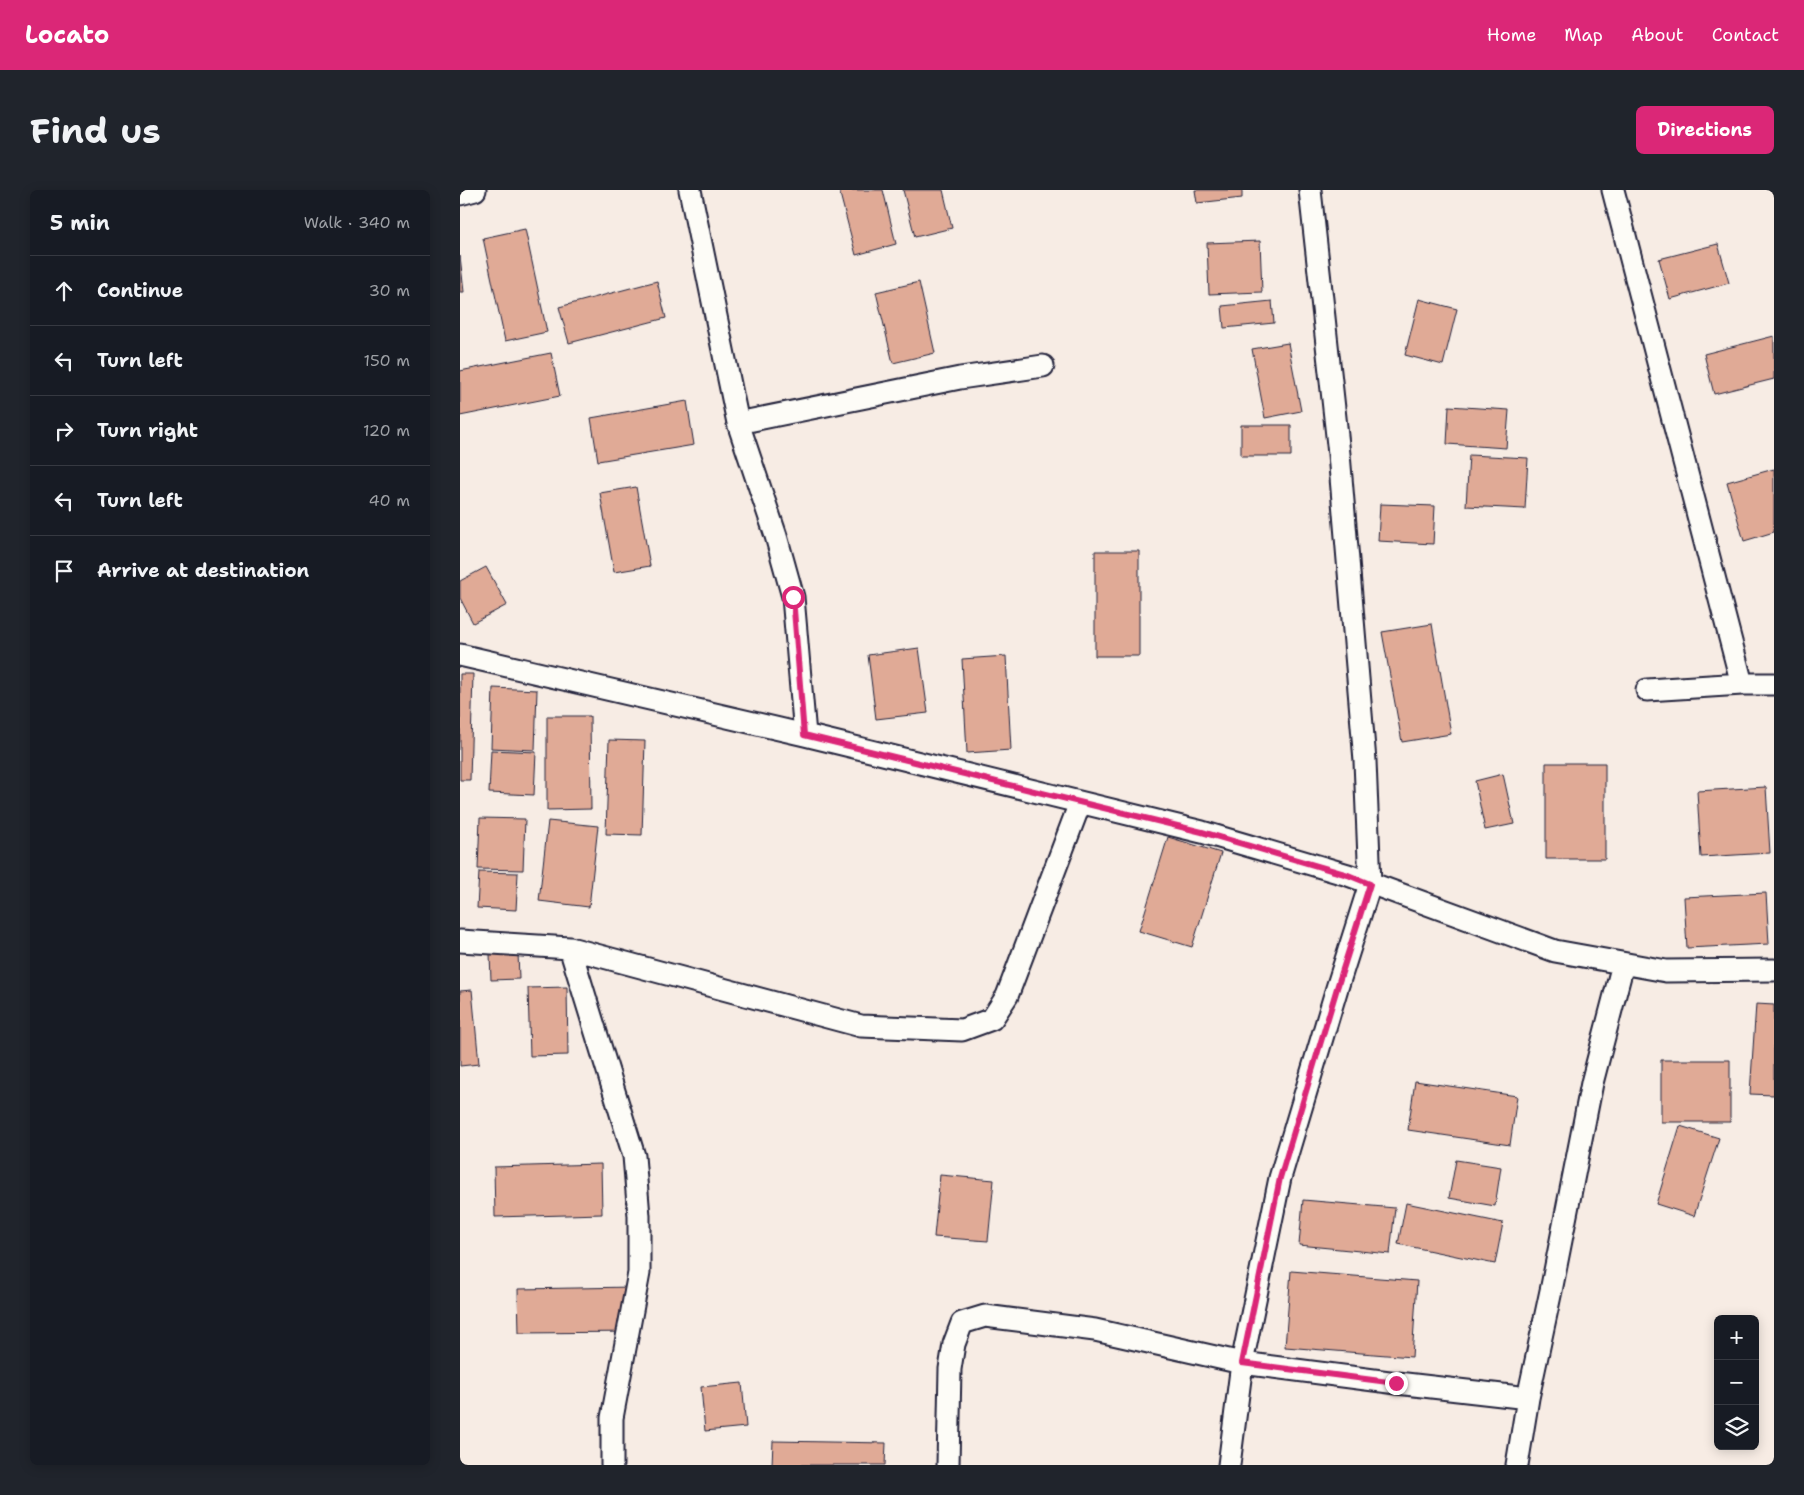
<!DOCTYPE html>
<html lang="en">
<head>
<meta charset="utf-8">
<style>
	:root { --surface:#171b24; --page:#20242c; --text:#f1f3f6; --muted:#9ea1a6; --line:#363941; --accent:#db2777 }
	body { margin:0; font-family:"Shantell Sans",sans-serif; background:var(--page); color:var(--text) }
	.controls { position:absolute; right:15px; bottom:15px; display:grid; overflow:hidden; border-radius:8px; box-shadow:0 2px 12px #0003 }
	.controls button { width:45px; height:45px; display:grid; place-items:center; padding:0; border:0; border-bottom:1px solid var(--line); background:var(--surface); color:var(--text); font:25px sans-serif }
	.stop { position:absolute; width:15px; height:15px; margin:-11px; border:4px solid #db2777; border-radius:50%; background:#fff }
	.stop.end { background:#db2777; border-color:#fff; box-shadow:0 1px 5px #0008 }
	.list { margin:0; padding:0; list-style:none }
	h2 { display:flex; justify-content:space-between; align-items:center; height:65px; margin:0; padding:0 20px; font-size:21px }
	h2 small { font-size:16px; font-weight:400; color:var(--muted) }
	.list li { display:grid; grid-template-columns:32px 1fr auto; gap:15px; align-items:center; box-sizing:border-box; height:70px; padding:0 20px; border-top:1px solid var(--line) }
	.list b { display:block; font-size:19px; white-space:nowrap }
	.list em { font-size:16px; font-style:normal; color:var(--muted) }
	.icon { flex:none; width:28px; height:28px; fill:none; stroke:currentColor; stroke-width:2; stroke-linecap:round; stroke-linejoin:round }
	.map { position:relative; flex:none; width:1314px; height:1275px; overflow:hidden; border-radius:8px }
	header { display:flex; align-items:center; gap:30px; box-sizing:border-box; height:70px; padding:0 25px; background:var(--accent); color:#fff }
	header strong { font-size:24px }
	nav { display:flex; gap:28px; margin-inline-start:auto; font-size:18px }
	.intro { display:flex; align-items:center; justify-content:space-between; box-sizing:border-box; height:120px; padding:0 30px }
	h1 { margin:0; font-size:35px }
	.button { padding:12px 22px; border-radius:8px; background:var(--accent); color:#fff; font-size:18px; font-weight:700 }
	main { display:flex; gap:30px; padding:0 30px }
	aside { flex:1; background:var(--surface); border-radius:8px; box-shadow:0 2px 12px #0003 }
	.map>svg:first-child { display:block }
	.building { fill:#e0aa96; stroke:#22223b }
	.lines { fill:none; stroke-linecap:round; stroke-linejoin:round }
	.minor-casing { stroke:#22223b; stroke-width:25 }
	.minor { stroke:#fdfcf7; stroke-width:21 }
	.route { stroke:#db2777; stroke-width:6 }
</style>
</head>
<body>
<header>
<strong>Locato</strong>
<nav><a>Home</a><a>Map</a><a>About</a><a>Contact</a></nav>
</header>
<div class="intro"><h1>Find us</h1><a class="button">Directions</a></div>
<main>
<aside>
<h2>5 min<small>Walk · 340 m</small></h2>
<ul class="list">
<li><svg class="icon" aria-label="ahead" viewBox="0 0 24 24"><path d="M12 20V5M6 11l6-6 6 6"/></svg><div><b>Continue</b></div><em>30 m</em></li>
<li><svg class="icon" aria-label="left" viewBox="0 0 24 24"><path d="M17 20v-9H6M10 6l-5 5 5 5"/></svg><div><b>Turn left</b></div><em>150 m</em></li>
<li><svg class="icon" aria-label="right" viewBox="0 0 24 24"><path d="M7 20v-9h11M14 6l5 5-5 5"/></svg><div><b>Turn right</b></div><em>120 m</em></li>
<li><svg class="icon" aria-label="left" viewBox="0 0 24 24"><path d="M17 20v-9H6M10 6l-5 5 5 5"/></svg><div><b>Turn left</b></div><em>40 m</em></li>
<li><svg class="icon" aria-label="arrive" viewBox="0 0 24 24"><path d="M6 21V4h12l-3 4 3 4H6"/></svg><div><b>Arrive at destination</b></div></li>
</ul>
</aside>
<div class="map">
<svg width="1314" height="1275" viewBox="0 0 1314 1275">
	<rect width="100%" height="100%" fill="#f7ece4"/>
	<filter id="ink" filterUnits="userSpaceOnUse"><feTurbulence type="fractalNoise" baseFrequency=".02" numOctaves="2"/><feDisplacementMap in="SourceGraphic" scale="10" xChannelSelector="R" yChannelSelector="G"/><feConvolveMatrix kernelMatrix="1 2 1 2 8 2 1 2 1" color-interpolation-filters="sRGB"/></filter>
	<g filter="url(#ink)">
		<path class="building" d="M 379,0 L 423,0 L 436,54 L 396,65 Z
			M 443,0 L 483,0 L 492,38 L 455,47 Z
			M 735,0 L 782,0 L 782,8 L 737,13 Z
			M 65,39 L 87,142 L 45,151 L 23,48 Z
			M 800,51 L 802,102 L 749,104 L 747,53 Z
			M 1258,54 L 1269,93 L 1210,109 L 1199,69 Z
			M 0,66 L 4,102 L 0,102 Z
			M 197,91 L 206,128 L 109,153 L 99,117 Z
			M 459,92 L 475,163 L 433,173 L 416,102 Z
			M 959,109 L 997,119 L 983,175 L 945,165 Z
			M 812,111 L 814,133 L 764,138 L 762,116 Z
			M 1314,146 L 1314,189 L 1254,204 L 1244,164 Z
			M 828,153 L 841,221 L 805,228 L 792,159 Z
			M 91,163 L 100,206 L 0,226 L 0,181 Z
			M 227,211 L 234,255 L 138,271 L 131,228 Z
			M 989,216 L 1049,220 L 1046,258 L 987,254 Z
			M 781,235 L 831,235 L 831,266 L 781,266 Z
			M 1009,265 L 1068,268 L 1065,319 L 1006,316 Z
			M 1314,279 L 1314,342 L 1284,351 L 1267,292 Z
			M 176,297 L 190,376 L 154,382 L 140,303 Z
			M 920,314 L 975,316 L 973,354 L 918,351 Z
			M 635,361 L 679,361 L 679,466 L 635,466 Z
			M 26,377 L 47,415 L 13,433 L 0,408 L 0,391 Z
			M 972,434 L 991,544 L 942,552 L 922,442 Z
			M 459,458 L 468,523 L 416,529 L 408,465 Z
			M 546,466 L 551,560 L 507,563 L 502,469 Z
			M 0,484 L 13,484 L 10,590 L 0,590 Z
			M 33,498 L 77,500 L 75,560 L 31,558 Z
			M 87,526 L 130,526 L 131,619 L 87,620 Z
			M 149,550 L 185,551 L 182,645 L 146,644 Z
			M 31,560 L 76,562 L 74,605 L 29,603 Z
			M 1086,573 L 1145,573 L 1145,669 L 1086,669 Z
			M 1043,584 L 1054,634 L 1025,640 L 1015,591 Z
			M 1306,597 L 1310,663 L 1241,667 L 1237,601 Z
			M 20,628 L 65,629 L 63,680 L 18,679 Z
			M 88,631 L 138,636 L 129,717 L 79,711 Z
			M 708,647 L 761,663 L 732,757 L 679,741 Z
			M 19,682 L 58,683 L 56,720 L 17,718 Z
			M 1306,703 L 1309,754 L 1227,758 L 1224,707 Z
			M 58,763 L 59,789 L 31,790 L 30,764 Z
			M 107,797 L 108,865 L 70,866 L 68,798 Z
			M 12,800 L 19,874 L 0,876 L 0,801 Z
			M 1296,814 L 1314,815 L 1314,905 L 1290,904 Z
			M 1201,870 L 1270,870 L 1270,932 L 1201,932 Z
			M 955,891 L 1057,906 L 1050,955 L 948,940 Z
			M 1220,936 L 1259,948 L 1234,1026 L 1196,1014 Z
			M 996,970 L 1041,977 L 1035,1016 L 989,1008 Z
			M 141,974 L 142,1024 L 35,1027 L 34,977 Z
			M 480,985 L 534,990 L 528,1051 L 474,1047 Z
			M 843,1010 L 935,1018 L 930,1064 L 839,1055 Z
			M 946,1013 L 1043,1033 L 1035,1074 L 938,1054 Z
			M 831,1081 L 957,1091 L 952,1167 L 825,1157 Z
			M 174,1097 L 175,1142 L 59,1143 L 58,1099 Z
			M 282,1193 L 286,1237 L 245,1241 L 241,1197 Z
			M 313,1251 L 426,1253 L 425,1275 L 312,1275 Z"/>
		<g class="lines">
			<g class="minor-casing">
				<path id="minor" d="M 230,0 L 278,233 L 316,346 L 333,407 L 345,545
					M 1153,0 L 1282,494
					M 0,4 L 15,0
					M 278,233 L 500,188 L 583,176
					M 0,465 L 345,545 L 742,642 L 888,685 L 1095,761 L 1206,781 L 1314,780
					M 1187,500 L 1282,494 L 1314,494
					M 0,751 L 110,758 L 401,836 L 502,840 L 532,829 L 547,806 L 620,613
					M 110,758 L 174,966 L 179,1026 L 179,1083 L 152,1228 L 152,1275
					M 488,1275 L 490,1179 L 494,1154 L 502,1133 L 525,1126 L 635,1140 L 782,1173 L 937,1193 L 1068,1208
					M 769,1275 L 782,1173 L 820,988 L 877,798 L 910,694 L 905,571 L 879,264 L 850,0
					M 1057,1275 L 1068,1208 L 1092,1096 L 1132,893 L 1163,774"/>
			</g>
			<use href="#minor" class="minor"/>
		</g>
	</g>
	<g class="lines" filter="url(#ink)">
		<path class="route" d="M 333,407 L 344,545 L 742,642 L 888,685 L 910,694 L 877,798 L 820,988 L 782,1173 L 936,1193"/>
	</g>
</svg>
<div class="controls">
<button>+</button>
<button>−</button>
<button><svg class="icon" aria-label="layers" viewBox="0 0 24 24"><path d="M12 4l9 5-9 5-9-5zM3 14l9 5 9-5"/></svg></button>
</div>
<div class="stop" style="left:333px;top:407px"></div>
<div class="stop end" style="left:936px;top:1193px"></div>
</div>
</main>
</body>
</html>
